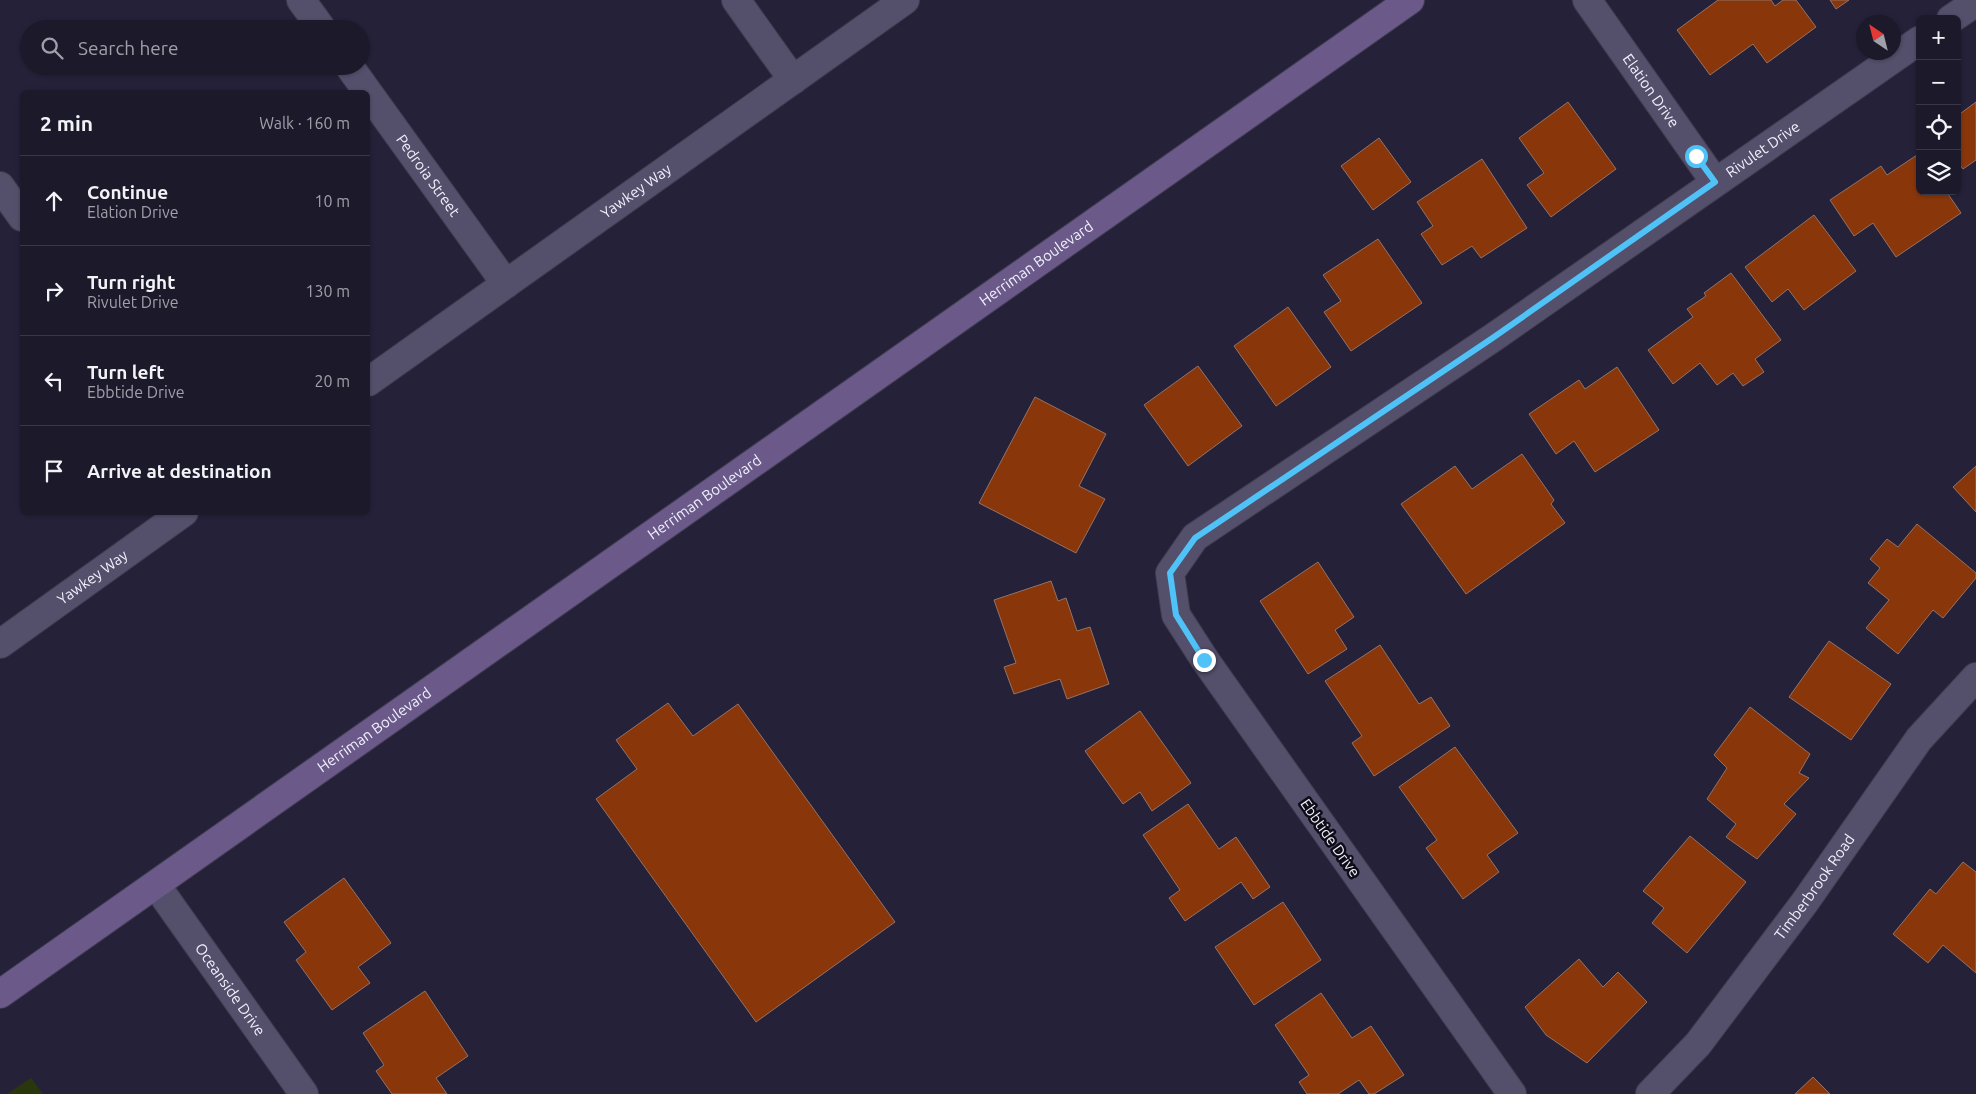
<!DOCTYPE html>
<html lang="en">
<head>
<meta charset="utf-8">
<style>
	:root { --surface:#1c192b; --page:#252233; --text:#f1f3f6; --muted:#a0a0a9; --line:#3a3847 }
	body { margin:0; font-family:Ubuntu,sans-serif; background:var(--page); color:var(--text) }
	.controls { position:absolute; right:15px; top:15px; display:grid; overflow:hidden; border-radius:8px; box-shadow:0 1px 4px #0004 }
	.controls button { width:45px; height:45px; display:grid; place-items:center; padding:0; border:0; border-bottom:1px solid var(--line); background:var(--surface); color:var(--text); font:25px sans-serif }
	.compass { position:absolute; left:1856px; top:15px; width:45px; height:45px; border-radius:50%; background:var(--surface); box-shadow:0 1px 4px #0004; rotate:325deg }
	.stop { position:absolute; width:15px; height:15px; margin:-11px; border:4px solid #4fc3f7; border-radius:50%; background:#fff }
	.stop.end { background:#4fc3f7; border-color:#fff; box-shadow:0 1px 5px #0008 }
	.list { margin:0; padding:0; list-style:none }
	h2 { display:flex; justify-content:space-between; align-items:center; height:65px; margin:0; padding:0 20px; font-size:21px }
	h2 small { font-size:16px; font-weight:400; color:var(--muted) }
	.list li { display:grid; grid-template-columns:32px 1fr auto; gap:15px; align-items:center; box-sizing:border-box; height:90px; padding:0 20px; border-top:1px solid var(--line) }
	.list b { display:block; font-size:19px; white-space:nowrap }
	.list p { margin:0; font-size:16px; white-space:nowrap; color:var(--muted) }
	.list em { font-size:16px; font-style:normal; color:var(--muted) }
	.icon { flex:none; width:28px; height:28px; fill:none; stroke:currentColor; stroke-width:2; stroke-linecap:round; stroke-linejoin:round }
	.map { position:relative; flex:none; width:1976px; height:1094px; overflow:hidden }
	.search { position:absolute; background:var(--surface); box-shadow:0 1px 4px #0004; left:20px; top:20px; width:350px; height:55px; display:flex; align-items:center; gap:12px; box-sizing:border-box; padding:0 18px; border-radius:28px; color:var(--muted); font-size:19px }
	.panel { position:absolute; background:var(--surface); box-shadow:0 1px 4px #0004; left:20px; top:90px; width:350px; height:425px; border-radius:8px }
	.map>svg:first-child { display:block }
	.green { fill:#2a370d }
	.building { fill:#89360a; stroke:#947366 }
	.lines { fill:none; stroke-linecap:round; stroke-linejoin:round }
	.street-casing { stroke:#413d51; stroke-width:30 }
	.secondary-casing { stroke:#413d51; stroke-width:30 }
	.street { stroke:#54506c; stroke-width:28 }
	.secondary { stroke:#6a5989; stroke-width:28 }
	.route { stroke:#4fc3f7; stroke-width:6 }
	.labels { text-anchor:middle; stroke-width:5; stroke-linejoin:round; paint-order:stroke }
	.street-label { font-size:15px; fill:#f1f0fd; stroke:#0e0c17 }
</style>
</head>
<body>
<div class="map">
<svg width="1976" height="1094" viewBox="0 0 1976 1094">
	<rect width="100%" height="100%" fill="#252139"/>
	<path class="green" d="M 31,1078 L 43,1094 L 7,1094 Z"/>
	<path class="building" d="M 1718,0 L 1771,0 L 1775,6 L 1783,0 L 1796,0 L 1816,27 L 1767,63 L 1753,44 L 1710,75 L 1677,30 Z
		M 1830,0 L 1849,0 L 1836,9 Z
		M 1568,102 L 1616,169 L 1551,217 L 1527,185 L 1544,173 L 1519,138 Z
		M 1976,102 L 1976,160 L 1963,169 L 1957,161 L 1957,116 Z
		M 1379,138 L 1411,182 L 1373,210 L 1341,166 Z
		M 1920,153 L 1920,191 L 1946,191 L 1961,213 L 1896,257 L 1873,223 L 1854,236 L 1830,200 L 1881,166 L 1887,175 Z
		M 1482,159 L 1527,228 L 1481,258 L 1472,246 L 1442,265 L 1421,234 L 1433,226 L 1417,202 Z
		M 1814,215 L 1856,271 L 1804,310 L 1788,289 L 1772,302 L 1745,267 Z
		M 1378,239 L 1422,303 L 1351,351 L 1324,312 L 1341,301 L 1323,275 Z
		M 1731,273 L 1781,340 L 1755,359 L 1764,372 L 1743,386 L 1733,373 L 1717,385 L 1700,363 L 1673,384 L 1648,350 L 1693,317 L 1687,309 L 1706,296 L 1704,293 Z
		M 1288,307 L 1331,367 L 1276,406 L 1234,346 Z
		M 1198,366 L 1242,426 L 1188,466 L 1144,405 Z
		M 1617,367 L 1659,430 L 1595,472 L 1574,441 L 1556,454 L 1529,414 L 1579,380 L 1585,389 Z
		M 1035,397 L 1106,434 L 1079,486 L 1105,499 L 1076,553 L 979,503 Z
		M 1522,454 L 1554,500 L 1551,504 L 1565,523 L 1466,594 L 1401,504 L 1455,466 L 1472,489 Z
		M 1976,466 L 1976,512 L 1953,487 Z
		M 1917,524 L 1976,573 L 1976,578 L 1943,618 L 1933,610 L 1898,654 L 1866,628 L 1889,600 L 1868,583 L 1880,568 L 1870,559 L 1887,539 L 1898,547 Z
		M 1318,562 L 1354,617 L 1335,630 L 1347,649 L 1308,674 L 1260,601 Z
		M 1051,581 L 1058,601 L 1066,598 L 1077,631 L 1090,627 L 1109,684 L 1067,699 L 1060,679 L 1014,694 L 1004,667 L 1016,663 L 994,600 Z
		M 1829,641 L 1891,684 L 1851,740 L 1789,697 Z
		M 1380,645 L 1419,704 L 1431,697 L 1450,726 L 1374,776 L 1352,743 L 1362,736 L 1325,681 Z
		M 668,703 L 693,736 L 738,704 L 895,922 L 756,1022 L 596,799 L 637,769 L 616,740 Z
		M 1750,707 L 1810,754 L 1799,773 L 1809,778 L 1784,804 L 1796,814 L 1757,859 L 1726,837 L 1736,824 L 1707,799 L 1727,768 L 1714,755 Z
		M 1140,711 L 1191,783 L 1152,811 L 1140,792 L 1123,804 L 1085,751 Z
		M 1455,747 L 1518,833 L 1487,855 L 1499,872 L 1463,899 L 1426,848 L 1437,840 L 1399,787 Z
		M 1188,804 L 1219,849 L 1236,837 L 1270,887 L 1253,899 L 1241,882 L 1185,921 L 1169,898 L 1180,890 L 1143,835 Z
		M 1690,836 L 1746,882 L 1687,953 L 1652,923 L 1664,908 L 1643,891 Z
		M 1963,862 L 1976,872 L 1976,973 L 1943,945 L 1928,963 L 1893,934 L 1930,889 L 1936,894 Z
		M 344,878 L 391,943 L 358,967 L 370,983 L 332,1010 L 296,960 L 306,952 L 284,922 Z
		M 1283,902 L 1321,960 L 1254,1005 L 1215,947 Z
		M 1579,959 L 1603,987 L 1618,972 L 1647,1002 L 1587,1063 L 1546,1035 L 1525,1007 Z
		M 425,991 L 468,1056 L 436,1078 L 447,1094 L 392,1094 L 376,1071 L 384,1065 L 363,1033 Z
		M 1321,993 L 1352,1038 L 1371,1026 L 1404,1075 L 1374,1094 L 1369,1094 L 1359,1080 L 1338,1094 L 1307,1094 L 1299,1082 L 1309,1075 L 1275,1025 Z
		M 1813,1077 L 1830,1094 L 1795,1094 Z"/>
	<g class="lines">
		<g class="street-casing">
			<g id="street">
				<path d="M 301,0 L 322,29"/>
				<path d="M 736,0 L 793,80"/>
				<path id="s1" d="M 1587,0 L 1715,182"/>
				<path d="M 1951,19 L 1976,2"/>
				<path id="s2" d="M 349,66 L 506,284"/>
				<path d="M 0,186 L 22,217"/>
				<path id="s3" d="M 368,382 L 905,0"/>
				<path id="s4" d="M 0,644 L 184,512"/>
				<path id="s5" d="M 156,885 L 304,1094"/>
				<path id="s6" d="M 1512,1094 L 1205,660 L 1176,615 L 1170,573 L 1195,537 L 1494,337 L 1920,40"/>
				<path id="s7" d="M 1650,1094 L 1698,1044 L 1805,902 L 1919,739 L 1976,677"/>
			</g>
		</g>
		<g class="secondary-casing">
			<g id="secondary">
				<path id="s8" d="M 0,994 L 1410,0"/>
			</g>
		</g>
		<use href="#street" class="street"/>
		<use href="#secondary" class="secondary"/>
	</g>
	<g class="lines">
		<path class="route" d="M 1204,660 L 1176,615 L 1170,573 L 1195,538 L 1494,337 L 1715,182 L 1696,156"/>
	</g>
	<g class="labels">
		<g class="street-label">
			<text dy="5" stroke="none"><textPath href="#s1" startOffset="111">Elation Drive</textPath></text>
			<text dy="5" stroke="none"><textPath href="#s6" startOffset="1359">Rivulet Drive</textPath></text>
			<text dy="5" stroke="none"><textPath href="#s2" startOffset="135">Pedroia Street</textPath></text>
			<text dy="5" stroke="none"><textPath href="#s3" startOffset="329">Yawkey Way</textPath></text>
			<text dy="5" stroke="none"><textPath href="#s8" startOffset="1268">Herriman Boulevard</textPath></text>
			<text dy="5" stroke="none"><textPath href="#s8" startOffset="862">Herriman Boulevard</textPath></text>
			<text dy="5" stroke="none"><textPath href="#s4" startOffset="114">Yawkey Way</textPath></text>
			<text dy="5" stroke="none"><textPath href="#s8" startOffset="458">Herriman Boulevard</textPath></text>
			<text transform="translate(1330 838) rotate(55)" y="5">Ebbtide Drive</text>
			<text dy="5" stroke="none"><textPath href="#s7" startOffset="265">Timberbrook Road</textPath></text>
			<text dy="5" stroke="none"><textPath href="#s5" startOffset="128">Oceanside Drive</textPath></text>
		</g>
	</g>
</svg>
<div class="controls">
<button>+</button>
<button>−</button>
<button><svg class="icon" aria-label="locate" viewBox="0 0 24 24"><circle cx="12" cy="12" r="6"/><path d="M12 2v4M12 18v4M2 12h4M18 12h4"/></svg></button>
<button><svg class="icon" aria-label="layers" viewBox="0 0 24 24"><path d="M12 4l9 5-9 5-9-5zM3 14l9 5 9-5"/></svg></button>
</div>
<svg class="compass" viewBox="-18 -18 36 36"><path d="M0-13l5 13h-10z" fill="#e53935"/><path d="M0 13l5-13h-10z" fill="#a0a0a9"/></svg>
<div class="stop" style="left:1696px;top:156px"></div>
<div class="stop end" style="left:1204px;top:660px"></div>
<div class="search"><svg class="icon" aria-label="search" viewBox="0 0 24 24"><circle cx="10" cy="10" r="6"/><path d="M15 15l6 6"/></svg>Search here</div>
<section class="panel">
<h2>2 min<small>Walk · 160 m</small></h2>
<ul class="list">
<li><svg class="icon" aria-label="ahead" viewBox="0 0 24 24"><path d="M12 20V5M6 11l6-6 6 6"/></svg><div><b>Continue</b><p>Elation Drive</p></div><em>10 m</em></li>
<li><svg class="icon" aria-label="right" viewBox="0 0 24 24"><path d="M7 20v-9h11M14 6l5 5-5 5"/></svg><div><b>Turn right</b><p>Rivulet Drive</p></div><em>130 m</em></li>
<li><svg class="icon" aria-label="left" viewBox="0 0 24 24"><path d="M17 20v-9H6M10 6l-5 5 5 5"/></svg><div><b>Turn left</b><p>Ebbtide Drive</p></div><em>20 m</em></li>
<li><svg class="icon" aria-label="arrive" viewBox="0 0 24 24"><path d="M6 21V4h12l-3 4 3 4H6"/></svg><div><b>Arrive at destination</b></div></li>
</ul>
</section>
</div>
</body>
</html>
